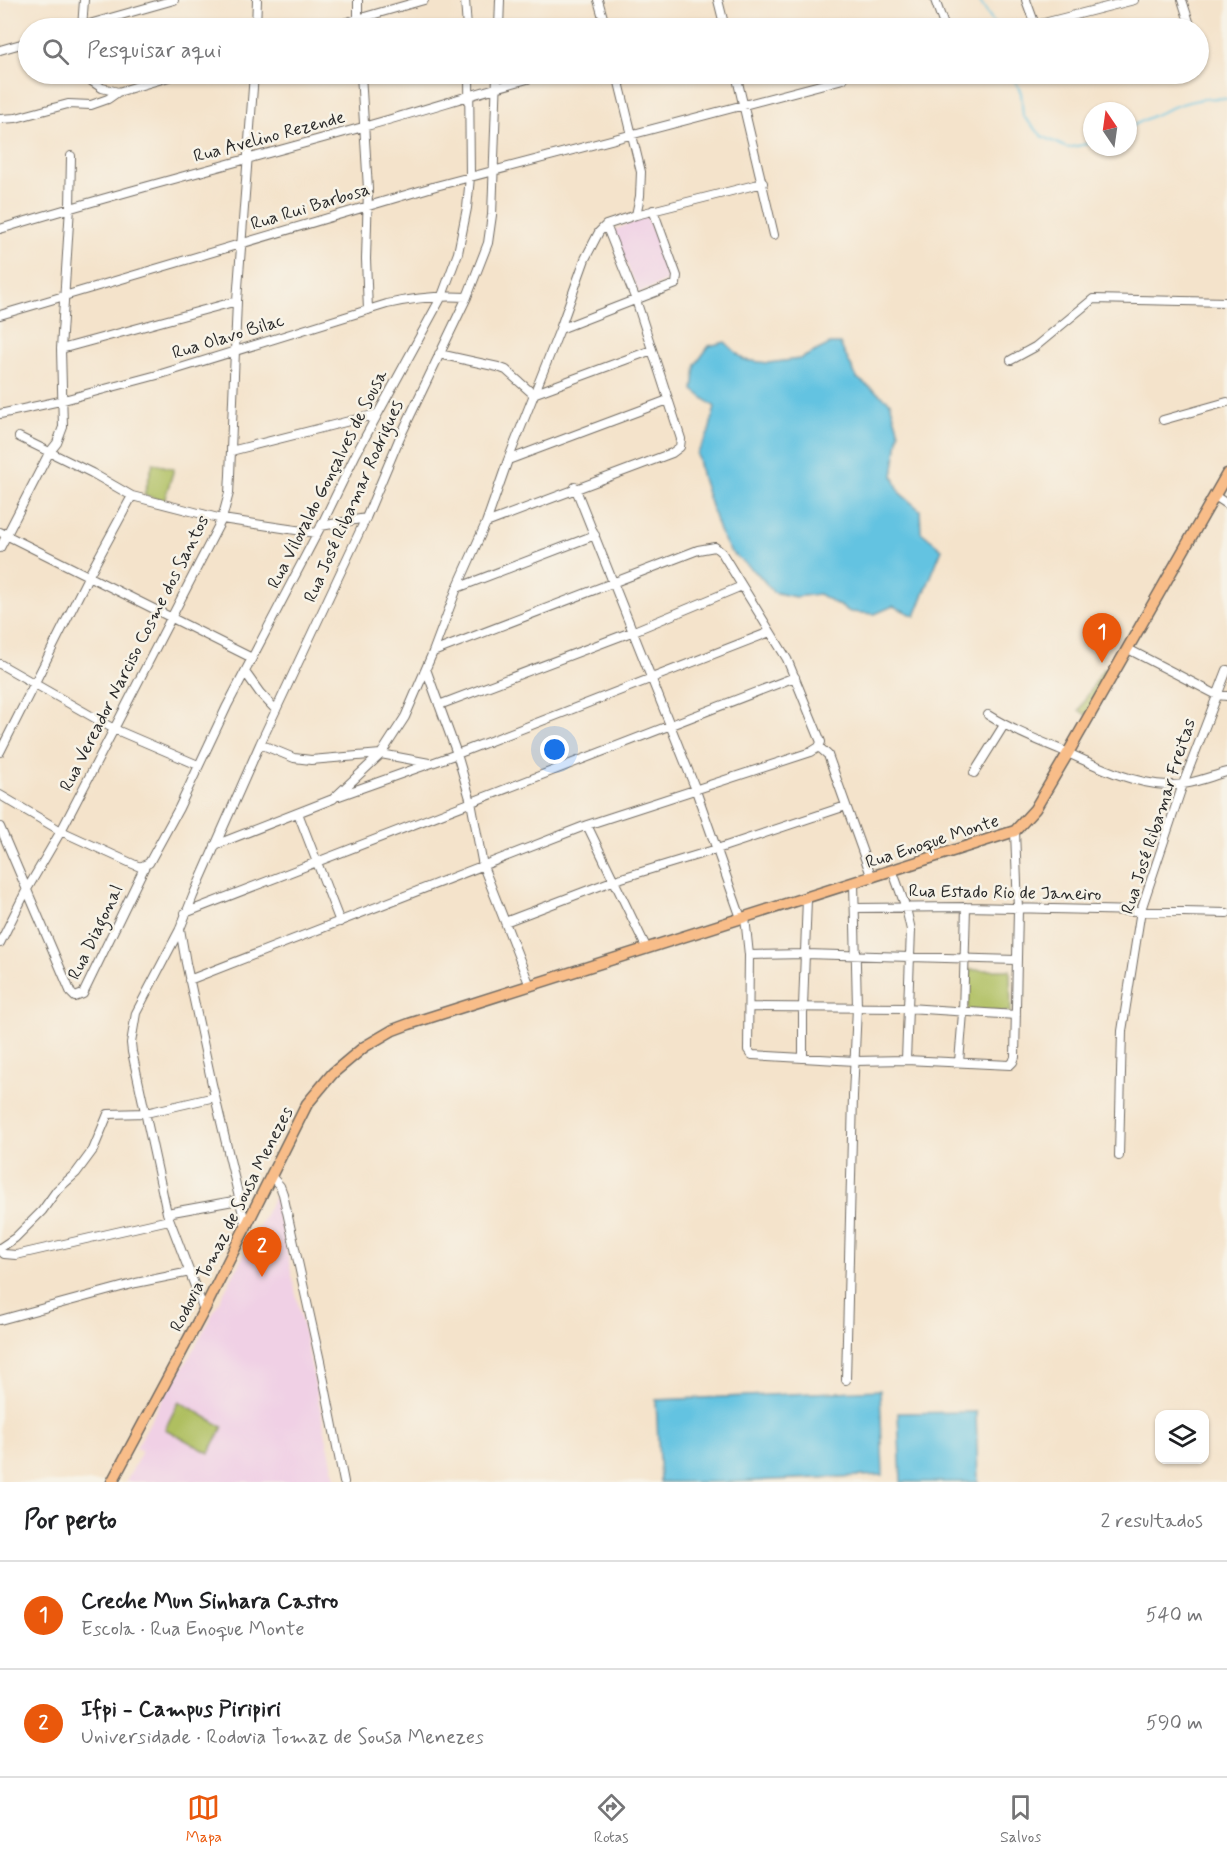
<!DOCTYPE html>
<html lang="pt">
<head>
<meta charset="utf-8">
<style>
	:root { --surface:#fff; --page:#f2f2f2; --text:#202124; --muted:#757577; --line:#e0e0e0; --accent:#ea580c }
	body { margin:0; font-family:Mynerve,sans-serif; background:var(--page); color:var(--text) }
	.controls { position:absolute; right:18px; bottom:18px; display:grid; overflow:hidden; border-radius:12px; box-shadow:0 2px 4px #0004 }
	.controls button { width:54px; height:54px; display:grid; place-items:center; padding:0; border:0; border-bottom:2px solid var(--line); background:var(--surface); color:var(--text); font:30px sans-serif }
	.compass { position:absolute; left:1083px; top:102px; width:54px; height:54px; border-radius:50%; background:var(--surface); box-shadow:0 2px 4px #0004; rotate:347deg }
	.you { position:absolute; left:555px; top:750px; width:21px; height:21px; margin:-15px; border:4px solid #fff; border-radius:50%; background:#1a73e8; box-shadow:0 0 0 9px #1a73e833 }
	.badge { display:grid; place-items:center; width:39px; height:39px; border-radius:50%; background:var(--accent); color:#fff; font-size:20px; font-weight:700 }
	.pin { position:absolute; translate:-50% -50px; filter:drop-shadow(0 2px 3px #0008) }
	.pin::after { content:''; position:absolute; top:32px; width:21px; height:18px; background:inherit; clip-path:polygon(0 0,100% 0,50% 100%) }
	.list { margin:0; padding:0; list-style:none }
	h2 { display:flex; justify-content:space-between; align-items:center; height:78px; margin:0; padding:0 24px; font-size:26px }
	h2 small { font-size:20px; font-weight:400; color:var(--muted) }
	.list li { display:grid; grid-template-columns:39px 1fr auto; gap:18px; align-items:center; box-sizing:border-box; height:108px; padding:0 24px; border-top:2px solid var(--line) }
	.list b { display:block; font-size:22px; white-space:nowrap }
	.list p { margin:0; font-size:20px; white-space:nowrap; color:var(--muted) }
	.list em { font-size:20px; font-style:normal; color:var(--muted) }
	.icon { flex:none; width:33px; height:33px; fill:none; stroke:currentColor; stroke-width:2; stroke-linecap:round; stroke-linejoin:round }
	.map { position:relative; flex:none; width:1227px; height:1482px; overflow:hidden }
	.search { position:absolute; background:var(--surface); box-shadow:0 2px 4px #0004; left:18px; right:18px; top:18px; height:66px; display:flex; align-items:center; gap:15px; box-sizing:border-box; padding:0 21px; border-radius:33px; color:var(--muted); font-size:22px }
	.sheet { height:294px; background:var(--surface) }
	nav { display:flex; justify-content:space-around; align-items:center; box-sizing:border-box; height:84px; border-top:2px solid var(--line); background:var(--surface); font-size:16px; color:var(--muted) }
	nav a { display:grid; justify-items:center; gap:3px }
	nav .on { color:var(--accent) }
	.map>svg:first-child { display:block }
	.built { fill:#f0d0e5 }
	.green { fill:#afbf61; stroke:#6d7546; stroke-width:1.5 }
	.water { fill:#63c3e1; stroke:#477786; stroke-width:1.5 }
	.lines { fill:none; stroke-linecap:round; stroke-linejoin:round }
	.stream { stroke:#63c3e1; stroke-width:2 }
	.minor-casing { stroke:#716b63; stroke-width:10 }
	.major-casing { stroke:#716b63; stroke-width:13 }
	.minor { stroke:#fff; stroke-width:8 }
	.major { stroke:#f8bd89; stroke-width:10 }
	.labels { text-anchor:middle; stroke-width:5; stroke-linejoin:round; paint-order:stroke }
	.street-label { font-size:18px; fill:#2b2b2b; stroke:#f7f3e8 }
</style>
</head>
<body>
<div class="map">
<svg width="1227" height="1482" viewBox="0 0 1227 1482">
	<rect width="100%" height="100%" fill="#f7f3e8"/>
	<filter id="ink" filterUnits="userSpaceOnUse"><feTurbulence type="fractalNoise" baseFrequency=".0167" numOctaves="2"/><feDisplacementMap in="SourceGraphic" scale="12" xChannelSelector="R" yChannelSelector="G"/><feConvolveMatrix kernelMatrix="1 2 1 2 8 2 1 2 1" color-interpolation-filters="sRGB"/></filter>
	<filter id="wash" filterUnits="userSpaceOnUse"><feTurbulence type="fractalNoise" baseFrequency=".008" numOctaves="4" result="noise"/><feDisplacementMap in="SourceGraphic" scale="24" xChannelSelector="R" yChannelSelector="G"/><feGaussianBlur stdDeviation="1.35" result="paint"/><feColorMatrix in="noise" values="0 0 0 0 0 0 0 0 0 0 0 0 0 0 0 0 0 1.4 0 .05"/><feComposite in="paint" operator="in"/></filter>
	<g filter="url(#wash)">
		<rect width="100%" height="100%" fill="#f4e3cb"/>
		<path class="built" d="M 647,216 L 673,278 L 639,293 L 612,231 Z
			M 275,1196 L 336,1482 L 126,1482 L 142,1451 L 136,1448 L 165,1394 L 189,1358 Z"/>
		<path class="green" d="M 153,463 L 174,469 L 164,501 L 144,495 Z
			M 1103,669 L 1110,672 L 1086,715 L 1079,710 Z
			M 968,970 L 1010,970 L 1011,1012 L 968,1011 Z
			M 179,1401 L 223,1427 L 209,1453 L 165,1429 Z"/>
		<path class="water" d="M 725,342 L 744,360 L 768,363 L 800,359 L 830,344 L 840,344 L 857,378 L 890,402 L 899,432 L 893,476 L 900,493 L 920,510 L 921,532 L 942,549 L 915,616 L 893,606 L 875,614 L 850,612 L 819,594 L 795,597 L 773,592 L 759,575 L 730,551 L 719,531 L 702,478 L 697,454 L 709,432 L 715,407 L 693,390 L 696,364 L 709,346 Z
			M 880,1390 L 883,1475 L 730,1482 L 660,1482 L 656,1400 Z
			M 976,1412 L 978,1482 L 901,1482 L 898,1413 Z"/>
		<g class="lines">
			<path class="stream" d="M 979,0 L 997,28
				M 1012,74 L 1021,93 L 1023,116 L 1042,136 L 1067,148 L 1092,143
				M 1128,128 C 1159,113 1192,94 1227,99"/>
		</g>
	</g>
	<g filter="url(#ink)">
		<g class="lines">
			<g class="minor-casing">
				<path id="minor" d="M 358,0 L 358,28
					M 465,0 L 467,28
					M 598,0 L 606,28
					M 718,0 L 725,28
					M 935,0 L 945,28
					M 1026,0 L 1034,22 L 1040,24 L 1134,0
					M 1182,0 L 1191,28
					M 75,28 L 174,0
					M 82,28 L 84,0
					M 256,28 L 257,0
					M 326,28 L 424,0
					M 499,28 L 500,0
					M 707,28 L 724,24
					M 0,50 L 28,42
					M 1198,52 L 1199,53
					M 81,74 L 102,88 L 118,92 L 179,74
					M 361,74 L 368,189 L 366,259 L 368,310
					M 617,74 L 641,172 L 640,196 L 636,215
					M 736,74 L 774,235
					M 0,119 L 16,118 L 68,104 L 91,105 L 108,99 L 118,92
					M 0,229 C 120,192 242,161 363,127 C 425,110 485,90 546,74
					M 0,315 L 436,186 L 843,79
					M 560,329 L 676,284 L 677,276 L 653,210
					M 61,349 L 237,301
					M 439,354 L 498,367 L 506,370 L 533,394
					M 1011,360 L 1035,347 L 1093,299 L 1227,302
					M 533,394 L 652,350
					M 0,414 L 60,401 L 161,374 L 387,304 C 413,298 440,295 467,297
					M 1163,420 L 1227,402
					M 19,437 L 92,473 L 132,496 L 222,519 L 316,533
					M 231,451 L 377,414
					M 508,460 L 668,400
					M 575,487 L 694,785 L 741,918
					M 1215,496 L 1227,504
					M 486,523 L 672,453 L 680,447 L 681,439 L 636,300 L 606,225
					M 321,526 L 366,518
					M 0,532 L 252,658
					M 0,548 L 49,453 L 57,443 L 63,427 L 61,349 L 70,207 L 71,156
					M 457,588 L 595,535
					M 1128,649 L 1217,695 L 1227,696
					M 0,664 L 114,729 L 198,765
					M 426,669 L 457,754 L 471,802 L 483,866 L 530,986
					M 245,672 L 260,693 L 276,710
					M 439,705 L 634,631 L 742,586
					M 988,715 C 1010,729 1034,739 1059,749 C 1093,764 1131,784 1168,785 C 1188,786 1208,777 1227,772
					M 260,744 L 294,758 L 311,760 L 381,754 L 429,763
					M 819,747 L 828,755 L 872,878
					M 0,752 L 88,577 L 132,496
					M 974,773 L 1004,725
					M 0,795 L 61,831 L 133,864 L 140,867 L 149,863 L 179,808 L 227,706 L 321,526 L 356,454 L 442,296 L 458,253 L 467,208 L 470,177 L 469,74
					M 339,796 L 457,754 L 770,632
					M 298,813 L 340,922
					M 587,825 L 647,949
					M 0,827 L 71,993 L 75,997 L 83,994 L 145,866
					M 215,845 L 333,799 L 381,754 L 405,717 L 433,652 L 457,588 L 486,523 L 508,460 L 560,329 L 585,259 L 599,232 L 606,225 L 636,215 L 763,183
					M 893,872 L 906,908 L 911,930 L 906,1060
					M 855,908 L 966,907 L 1227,913
					M 185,913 L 795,677
					M 745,917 L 749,955 L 748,1050 L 752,1055 L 855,1061 L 906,1060 L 1010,1065 L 1013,1062 L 1015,1057 L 1018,909 L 1015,831
					M 505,922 L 615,880 L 717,849 L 846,806
					M 180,929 L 186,963 L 212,1084 L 246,1227
					M 0,943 L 26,891 L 61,831 L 114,729 L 222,519 L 229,493 L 230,475 L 237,301 L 254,74
					M 749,955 L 805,954 L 1016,960
					M 189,980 L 587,825 L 811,752 L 819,747 L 821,742 L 787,659 L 722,553 L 715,547 L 698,550 L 433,652
					M 749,1007 L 908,1008 L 1016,1015
					M 803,1057 L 803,1007 L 807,898
					M 959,1062 L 963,1013 L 966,907
					M 1119,1156 L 1122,1031 L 1141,910 L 1183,784 L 1227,670
					M 271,1176 L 280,1186 L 283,1194 L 320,1361 L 344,1482
					M 167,1213 L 239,1200
					M 0,1248 L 15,1238 L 42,1211 L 57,1190 L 76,1173 L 93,1150 L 108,1114 L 146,1113 L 215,1097
					M 0,1250 L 4,1254 L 16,1255 L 169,1220
					M 204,1310 L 167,1213 L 132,1052 L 131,1043 L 136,1013 L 180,929 L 193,896 L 260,744 L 366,518 L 400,437 L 467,297 L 488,243 L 492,215 L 497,74
					M 0,1320 L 136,1283 L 190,1272
					M 846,1380 L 853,1096 L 857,1007 L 854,883"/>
			</g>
			<g class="major-casing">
				<path id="major" d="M 112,1482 L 204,1310 L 307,1104 L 333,1073 L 364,1047 L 393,1030 L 409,1024 L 1015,831 L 1035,809 L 1068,753 L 1227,474"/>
			</g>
			<use href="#minor" class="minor"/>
			<use href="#major" class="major"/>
		</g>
	</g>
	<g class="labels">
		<g class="street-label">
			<text transform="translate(269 136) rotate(-15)" y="6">Rua Avelino Rezende</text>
			<text transform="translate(310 206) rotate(-17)" y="6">Rua Rui Barbosa</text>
			<text transform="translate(228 336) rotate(-17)" y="6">Rua Olavo Bilac</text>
			<text transform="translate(327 479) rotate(-63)" y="6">Rua Vilovaldo Gonçalves de Sousa</text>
			<text transform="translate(353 501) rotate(-66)" y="6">Rua José Ribamar Rodrigues</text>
			<text transform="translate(134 653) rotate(-63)" y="6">Rua Vereador Narciso Cosme dos Santos</text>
			<text transform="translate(1158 816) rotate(-72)" y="6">Rua José Ribamar Freitas</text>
			<text transform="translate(932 841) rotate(-18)" y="6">Rua Enoque Monte</text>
			<text transform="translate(1005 892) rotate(1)" y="6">Rua Estado Rio de Janeiro</text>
			<text transform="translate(95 932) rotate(-64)" y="6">Rua Diagonal</text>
			<text transform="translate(231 1219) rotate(-63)" y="6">Rodovia Tomaz de Sousa Menezes</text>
		</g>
	</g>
</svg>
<div class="controls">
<button><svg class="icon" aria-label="layers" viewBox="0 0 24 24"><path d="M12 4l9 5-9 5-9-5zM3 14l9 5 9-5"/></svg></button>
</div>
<svg class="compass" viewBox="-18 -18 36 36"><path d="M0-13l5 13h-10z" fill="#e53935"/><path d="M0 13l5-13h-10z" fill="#757577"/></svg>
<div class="you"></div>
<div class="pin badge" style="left:1102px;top:663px">1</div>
<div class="pin badge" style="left:262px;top:1277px">2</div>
<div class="search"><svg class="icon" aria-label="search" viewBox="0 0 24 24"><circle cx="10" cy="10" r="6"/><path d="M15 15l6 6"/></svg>Pesquisar aqui</div>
</div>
<section class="sheet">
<h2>Por perto<small>2 resultados</small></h2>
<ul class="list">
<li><span class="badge">1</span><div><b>Creche Mun Sinhara Castro</b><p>Escola · Rua Enoque Monte</p></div><em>540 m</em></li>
<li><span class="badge">2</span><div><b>Ifpi - Campus Piripiri</b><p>Universidade · Rodovia Tomaz de Sousa Menezes</p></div><em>590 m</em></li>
</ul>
</section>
<nav>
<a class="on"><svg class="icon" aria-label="map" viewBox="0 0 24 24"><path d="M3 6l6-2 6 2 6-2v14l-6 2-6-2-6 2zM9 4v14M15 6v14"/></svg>Mapa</a>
<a><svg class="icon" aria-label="directions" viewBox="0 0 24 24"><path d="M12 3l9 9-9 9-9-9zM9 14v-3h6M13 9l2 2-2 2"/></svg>Rotas</a>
<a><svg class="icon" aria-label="saved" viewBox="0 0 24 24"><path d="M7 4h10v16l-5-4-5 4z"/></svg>Salvos</a>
</nav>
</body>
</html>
